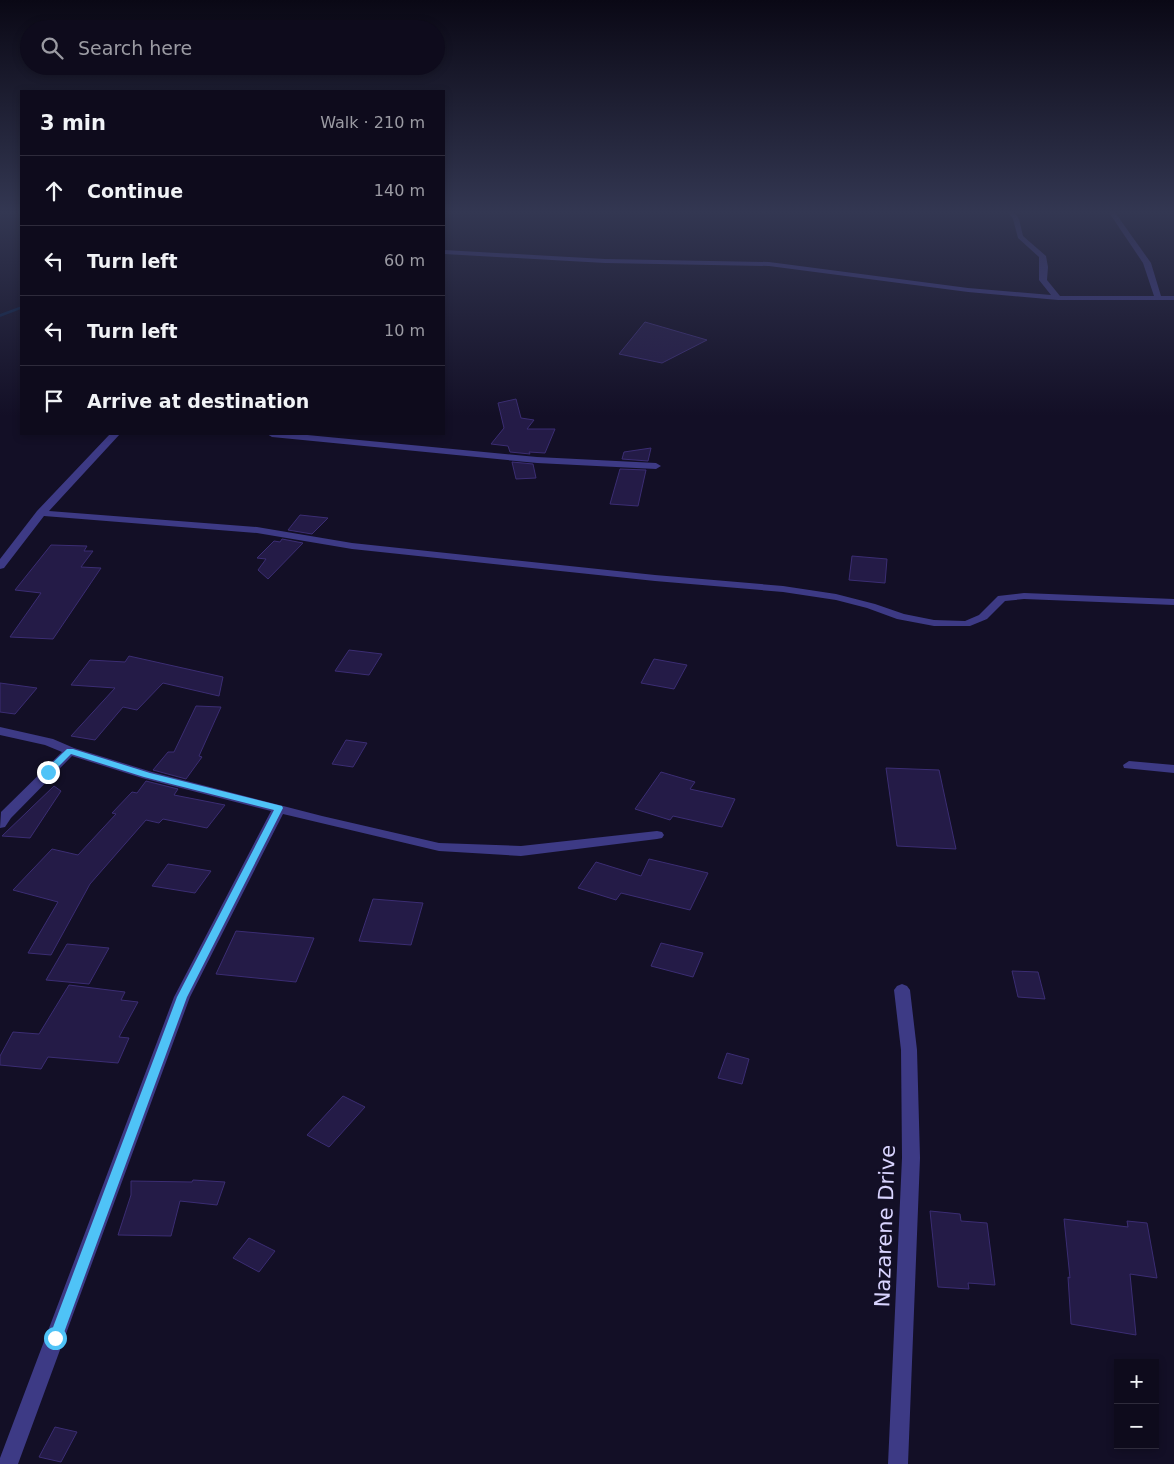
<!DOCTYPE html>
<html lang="en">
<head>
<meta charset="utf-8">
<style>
	:root { --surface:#0e0b1c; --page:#171425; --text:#f1f3f6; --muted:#9b9ba3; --line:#2e2b3b }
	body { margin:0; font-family:"DejaVu Sans",sans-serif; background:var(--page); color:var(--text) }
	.controls { position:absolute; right:15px; bottom:15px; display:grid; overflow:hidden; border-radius:0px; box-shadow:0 2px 8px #0003 }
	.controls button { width:45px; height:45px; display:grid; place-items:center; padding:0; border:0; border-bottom:1px solid var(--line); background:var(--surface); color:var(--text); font:25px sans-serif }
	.stop { position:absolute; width:15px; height:15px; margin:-11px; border:4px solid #4fc3f7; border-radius:50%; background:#fff }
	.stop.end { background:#4fc3f7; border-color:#fff; box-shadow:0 1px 5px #0008 }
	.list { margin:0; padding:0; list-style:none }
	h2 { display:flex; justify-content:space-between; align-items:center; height:65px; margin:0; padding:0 20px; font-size:21px }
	h2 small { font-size:16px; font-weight:400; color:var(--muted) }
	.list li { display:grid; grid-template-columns:32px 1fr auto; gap:15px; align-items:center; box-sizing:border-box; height:70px; padding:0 20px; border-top:1px solid var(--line) }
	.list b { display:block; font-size:19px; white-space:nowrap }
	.list em { font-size:16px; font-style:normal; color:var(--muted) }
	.icon { flex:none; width:28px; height:28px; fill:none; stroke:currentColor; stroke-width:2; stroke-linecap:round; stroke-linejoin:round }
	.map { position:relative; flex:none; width:1174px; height:1464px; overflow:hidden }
	.search { position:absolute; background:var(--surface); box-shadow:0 2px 8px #0003; left:20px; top:20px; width:425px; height:55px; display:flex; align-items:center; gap:12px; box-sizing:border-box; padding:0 18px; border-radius:28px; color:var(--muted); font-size:19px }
	.panel { position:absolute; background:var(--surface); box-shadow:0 2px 8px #0003; left:20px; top:90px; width:425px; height:345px; border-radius:0px }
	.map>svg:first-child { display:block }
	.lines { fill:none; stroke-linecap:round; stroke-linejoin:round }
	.stream { fill:#0c2248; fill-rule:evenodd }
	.building { fill:#241b47; stroke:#3b2d73 }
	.minor { fill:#3d3a85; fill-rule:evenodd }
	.route { fill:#4fc3f7 }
	.labels { text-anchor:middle; stroke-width:4.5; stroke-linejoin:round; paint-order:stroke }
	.near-street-label { font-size:21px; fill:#d9d4ff; stroke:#130f26 }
</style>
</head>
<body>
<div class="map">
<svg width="1174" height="1464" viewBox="0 0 1174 1464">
	<rect width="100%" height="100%" fill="#130f26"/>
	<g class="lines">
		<path class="stream" d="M 19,307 L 21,307 L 21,309 L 0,317 L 0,314 Z"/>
	</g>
	<path class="building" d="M 645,322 L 707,340 L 662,363 L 619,354 Z
		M 516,399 L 521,418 L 534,420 L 527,429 L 555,429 L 545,453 L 529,452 L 530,454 L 510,452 L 508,446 L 491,444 L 504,428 L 498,403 Z
		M 651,448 L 648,461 L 622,459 L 624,452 Z
		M 512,462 L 533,464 L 536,478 L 516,479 Z
		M 620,469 L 646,470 L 638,506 L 610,504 Z
		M 300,515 L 328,518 L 312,534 L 288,530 Z
		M 282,539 L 303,543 L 268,579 L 258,570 L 266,559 L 257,558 L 274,541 L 280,542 Z
		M 51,545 L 87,546 L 84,551 L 93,551 L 81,567 L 101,568 L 53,639 L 10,637 L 41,593 L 15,590 Z
		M 852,556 L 887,559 L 885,583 L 849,580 Z
		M 349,650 L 382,654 L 369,675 L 335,671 Z
		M 129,656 L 223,677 L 219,696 L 163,683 L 137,710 L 123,707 L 95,740 L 71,736 L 115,688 L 71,685 L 90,660 L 125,662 Z
		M 654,659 L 687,665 L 674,689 L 641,683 Z
		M 0,683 L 37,688 L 15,714 L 0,712 Z
		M 196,706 L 221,707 L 199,756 L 202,757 L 186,779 L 153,770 L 168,752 L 174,752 Z
		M 346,740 L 367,743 L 353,767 L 332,764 Z
		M 886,768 L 939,770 L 956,849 L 897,846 Z
		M 661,772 L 695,782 L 690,789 L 735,799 L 722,827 L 673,816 L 670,820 L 635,809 Z
		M 146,781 L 178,789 L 174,795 L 225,805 L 207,828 L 163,819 L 159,823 L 146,820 L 90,884 L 51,955 L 28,953 L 58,902 L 13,890 L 52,849 L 78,855 L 116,814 L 112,813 L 132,792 L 137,793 Z
		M 54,786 L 61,791 L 30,838 L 2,836 Z
		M 649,859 L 708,873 L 690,910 L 621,893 L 616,900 L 578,888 L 596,862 L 641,876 Z
		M 168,864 L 211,871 L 195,893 L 152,886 Z
		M 373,899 L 423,903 L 411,945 L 359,941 Z
		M 236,931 L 314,938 L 296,982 L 216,974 Z
		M 661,943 L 703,953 L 693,977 L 651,966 Z
		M 67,944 L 109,948 L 89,984 L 46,980 Z
		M 1012,971 L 1038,972 L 1045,999 L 1018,997 Z
		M 69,985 L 125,992 L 121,1000 L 138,1002 L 119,1037 L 129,1038 L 118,1063 L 48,1057 L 41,1069 L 0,1065 L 0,1056 L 13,1032 L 39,1034 Z
		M 727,1053 L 749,1059 L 742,1084 L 718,1078 Z
		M 343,1096 L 365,1107 L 329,1147 L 307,1135 Z
		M 193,1180 L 225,1182 L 217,1205 L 180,1201 L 171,1236 L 118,1235 L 131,1195 L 131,1181 L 192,1182 Z
		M 930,1211 L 960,1214 L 961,1221 L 987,1223 L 995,1285 L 968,1283 L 969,1289 L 938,1287 Z
		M 1064,1219 L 1128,1227 L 1127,1221 L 1147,1223 L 1157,1278 L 1130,1274 L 1136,1335 L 1071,1324 L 1068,1277 L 1070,1278 Z
		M 249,1238 L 275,1251 L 259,1272 L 233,1258 Z
		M 55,1427 L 77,1432 L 61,1462 L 39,1457 Z"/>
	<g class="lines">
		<path class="minor" d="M 1007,211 L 1013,211 L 1019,219 L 1023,236 L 1046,256 L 1048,267 L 1047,280 L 1060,296 L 1154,296 L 1143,263 L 1108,211 L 1114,211 L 1151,263 L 1161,296 L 1174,296 L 1174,300 L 1058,300 L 968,292 L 769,266 L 605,263 L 444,254 L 444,250 L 605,259 L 769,262 L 968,288 L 1051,295 L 1039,280 L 1039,257 L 1018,238 L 1013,219 Z
			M 110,434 L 120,434 L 49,511 L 257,527 L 352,543 L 655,575 L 783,586 L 836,594 L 875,604 L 904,614 L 934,620 L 965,621 L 979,615 L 998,596 L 1024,593 L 1174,599 L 1174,605 L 1024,599 L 1005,601 L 987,619 L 970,626 L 934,626 L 897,619 L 867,608 L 836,600 L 783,592 L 655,581 L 352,549 L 257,533 L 44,516 L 4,568 L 0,569 L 0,559 L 37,511 Z
			M 267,434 L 297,434 L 537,457 L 656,463 L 661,466 L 656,469 L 537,463 L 272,437 Z
			M 0,727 L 53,739 L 74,748 L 152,772 L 322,816 L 439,843 L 521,846 L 657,831 L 662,832 L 664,835 L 662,838 L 657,839 L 521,856 L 439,851 L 283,814 L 190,997 L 18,1464 L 0,1464 L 0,1458 L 174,997 L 271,811 L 142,778 L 72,756 L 11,818 L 5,827 L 0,828 L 1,812 L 62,752 L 45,745 L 0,735 Z
			M 1129,761 L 1174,765 L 1174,773 L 1124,768 L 1123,765 Z
			M 902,984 L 907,986 L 910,990 L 917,1050 L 920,1158 L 908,1464 L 888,1464 L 902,1158 L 901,1050 L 894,990 L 897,986 Z"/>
	</g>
	<linearGradient id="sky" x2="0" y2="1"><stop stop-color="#0a0815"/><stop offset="0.51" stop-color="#333752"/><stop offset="1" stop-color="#333752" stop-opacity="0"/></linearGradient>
	<rect width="1174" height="416" fill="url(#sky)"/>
	<path class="route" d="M 67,749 L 73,749 L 150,773 L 282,806 L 283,808 L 187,997 L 62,1338 L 60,1343 L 55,1344 L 51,1343 L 49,1338 L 177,997 L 274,810 L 144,777 L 71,754 L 51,774 L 45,774 L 45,770 Z"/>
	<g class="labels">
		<g class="near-street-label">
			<text transform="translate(885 1226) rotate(-88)" y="7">Nazarene Drive</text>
		</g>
	</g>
</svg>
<div class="controls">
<button>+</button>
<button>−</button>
</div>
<div class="stop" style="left:55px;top:1338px"></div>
<div class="stop end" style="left:48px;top:772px"></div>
<div class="search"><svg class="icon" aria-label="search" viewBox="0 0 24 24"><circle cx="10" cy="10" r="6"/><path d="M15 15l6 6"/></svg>Search here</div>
<section class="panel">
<h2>3 min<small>Walk · 210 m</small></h2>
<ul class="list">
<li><svg class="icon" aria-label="ahead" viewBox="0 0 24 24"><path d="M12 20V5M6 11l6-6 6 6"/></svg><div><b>Continue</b></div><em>140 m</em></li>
<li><svg class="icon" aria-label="left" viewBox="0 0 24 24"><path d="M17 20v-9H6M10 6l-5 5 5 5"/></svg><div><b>Turn left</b></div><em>60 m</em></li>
<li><svg class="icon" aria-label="left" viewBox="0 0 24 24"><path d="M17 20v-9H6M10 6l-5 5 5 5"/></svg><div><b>Turn left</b></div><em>10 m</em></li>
<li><svg class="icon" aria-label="arrive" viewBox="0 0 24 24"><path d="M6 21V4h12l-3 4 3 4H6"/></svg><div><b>Arrive at destination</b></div></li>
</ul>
</section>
</div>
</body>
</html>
